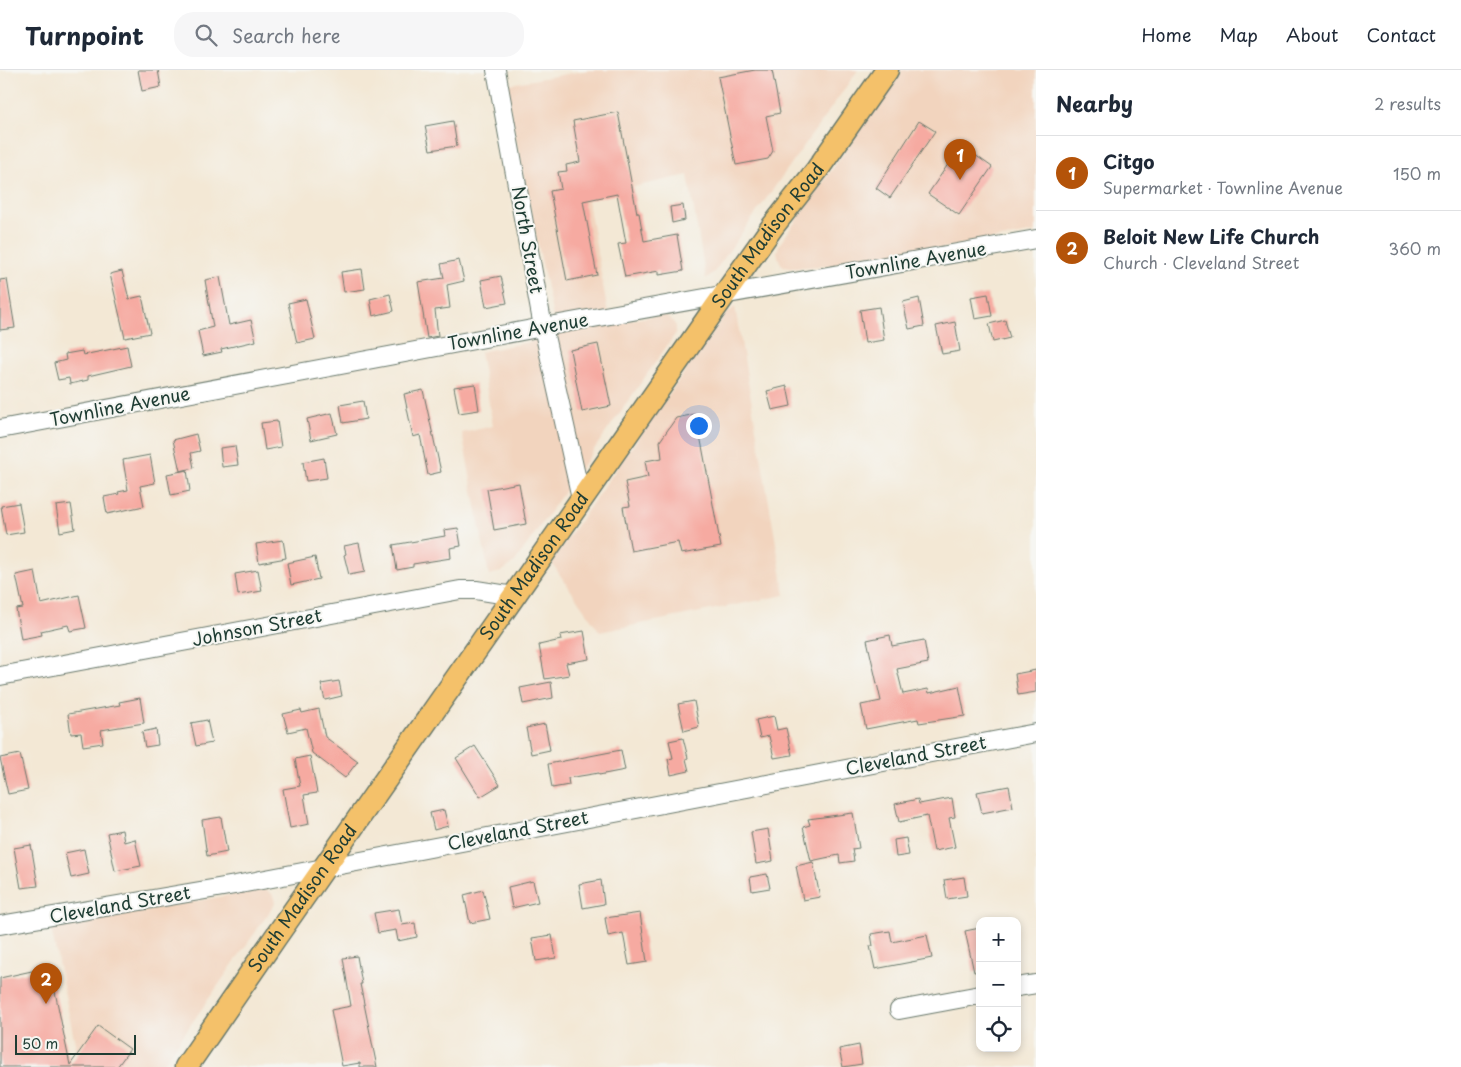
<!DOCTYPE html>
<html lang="en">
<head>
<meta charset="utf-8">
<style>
	:root { --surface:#fff; --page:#f6f6f7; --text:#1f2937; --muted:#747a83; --line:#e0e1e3; --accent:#b45309 }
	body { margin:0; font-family:"Playpen Sans",sans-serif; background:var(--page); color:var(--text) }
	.controls { position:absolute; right:15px; bottom:15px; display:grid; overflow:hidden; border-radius:10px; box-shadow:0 2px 8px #0003 }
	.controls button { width:45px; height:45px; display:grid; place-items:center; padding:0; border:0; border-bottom:1px solid var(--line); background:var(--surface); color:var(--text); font:25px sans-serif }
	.scale { position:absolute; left:15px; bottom:12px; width:121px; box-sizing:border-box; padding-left:5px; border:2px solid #1f3d34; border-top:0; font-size:14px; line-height:18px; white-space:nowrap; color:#1f3d34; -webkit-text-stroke:4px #f6f6f2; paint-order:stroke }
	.you { position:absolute; left:698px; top:355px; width:18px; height:18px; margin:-12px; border:4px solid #fff; border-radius:50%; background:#1a73e8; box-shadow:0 0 0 8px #1a73e833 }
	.badge { display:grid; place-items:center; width:32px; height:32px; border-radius:50%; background:var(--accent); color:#fff; font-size:16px; font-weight:700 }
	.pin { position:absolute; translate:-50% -41px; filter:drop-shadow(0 1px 2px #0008) }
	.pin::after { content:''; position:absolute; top:26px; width:18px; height:15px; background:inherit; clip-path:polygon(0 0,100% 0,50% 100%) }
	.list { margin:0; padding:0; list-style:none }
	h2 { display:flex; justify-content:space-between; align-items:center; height:65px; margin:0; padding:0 20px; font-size:21px }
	h2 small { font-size:16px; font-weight:400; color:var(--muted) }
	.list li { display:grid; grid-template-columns:32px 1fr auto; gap:15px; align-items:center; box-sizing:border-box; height:75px; padding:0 20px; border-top:1px solid var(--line) }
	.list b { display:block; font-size:19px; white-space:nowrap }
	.list p { margin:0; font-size:16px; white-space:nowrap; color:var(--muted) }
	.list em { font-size:16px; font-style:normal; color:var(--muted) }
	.icon { flex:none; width:28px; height:28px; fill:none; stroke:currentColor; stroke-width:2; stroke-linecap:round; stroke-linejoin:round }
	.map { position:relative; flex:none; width:1036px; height:997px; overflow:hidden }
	header { display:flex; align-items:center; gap:30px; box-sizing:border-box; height:70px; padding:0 25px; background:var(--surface); border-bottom:1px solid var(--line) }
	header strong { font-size:24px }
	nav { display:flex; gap:28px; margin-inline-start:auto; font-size:18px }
	.search { width:350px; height:45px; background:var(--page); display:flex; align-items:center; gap:12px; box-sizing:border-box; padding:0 18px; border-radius:20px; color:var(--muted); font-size:19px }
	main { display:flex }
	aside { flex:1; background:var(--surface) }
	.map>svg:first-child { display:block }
	.built { fill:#f2d4be }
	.building { fill:#f6aaa1 }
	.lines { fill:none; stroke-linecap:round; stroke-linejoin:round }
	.minor-casing { stroke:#69796c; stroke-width:20 }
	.major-casing { stroke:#69796c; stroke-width:25 }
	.minor { stroke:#fff; stroke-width:18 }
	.major { stroke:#f4c16a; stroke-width:22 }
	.labels { text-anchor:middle; stroke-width:4; stroke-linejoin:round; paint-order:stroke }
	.street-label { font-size:18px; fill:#1f3d34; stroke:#f6f6f2 }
</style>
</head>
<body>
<header>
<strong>Turnpoint</strong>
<div class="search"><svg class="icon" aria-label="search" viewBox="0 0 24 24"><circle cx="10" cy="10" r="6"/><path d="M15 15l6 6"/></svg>Search here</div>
<nav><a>Home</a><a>Map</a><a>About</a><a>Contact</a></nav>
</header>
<main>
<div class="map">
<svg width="1036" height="997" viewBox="0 0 1036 997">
	<rect width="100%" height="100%" fill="#f6f6f2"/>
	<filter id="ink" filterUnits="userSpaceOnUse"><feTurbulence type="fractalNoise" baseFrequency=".02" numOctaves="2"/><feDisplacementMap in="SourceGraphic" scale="10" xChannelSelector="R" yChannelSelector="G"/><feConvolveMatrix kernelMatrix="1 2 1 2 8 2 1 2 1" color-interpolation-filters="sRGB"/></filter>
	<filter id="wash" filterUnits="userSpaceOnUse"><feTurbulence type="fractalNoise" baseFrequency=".0096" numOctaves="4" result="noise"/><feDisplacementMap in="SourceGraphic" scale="20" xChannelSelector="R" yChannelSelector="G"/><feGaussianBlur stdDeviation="1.12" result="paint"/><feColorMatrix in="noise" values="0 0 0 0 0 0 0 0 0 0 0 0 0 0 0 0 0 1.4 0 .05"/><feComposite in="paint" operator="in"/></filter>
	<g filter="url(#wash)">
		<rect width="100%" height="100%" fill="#f3e8d5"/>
		<path class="built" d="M 588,0 L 858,0 L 714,202 L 706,209 L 688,105 L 587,127 L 610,254 L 663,244 L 670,248 L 676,256 L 676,263 L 514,493 L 501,502 L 489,505 L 462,363 L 493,356 L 480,282 L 557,266 L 505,15 Z
			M 902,0 L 1036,0 L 1036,162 L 849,194 L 789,198 L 782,195 L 779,190 L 777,182 L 779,175 Z
			M 735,237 L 785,525 L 600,562 L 551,492 L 724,246 Z
			M 257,820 L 267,820 L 272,824 L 274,828 L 275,834 L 161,997 L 80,997 L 51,858 Z"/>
		<g id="blocks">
			<path class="building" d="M 138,0 L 158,0 L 161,17 L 142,21 Z
				M 755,0 L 772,0 L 780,43 L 766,46 L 773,81 L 768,89 L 736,95 L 718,7 Z
				M 618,42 L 637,143 L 639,143 L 644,171 L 677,165 L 683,201 L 659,205 L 659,201 L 625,207 L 618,174 L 626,173 L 617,124 L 583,131 L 597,205 L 567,211 L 550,121 L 561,119 L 558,102 L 567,101 L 566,95 L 580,92 L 573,51 Z
				M 453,51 L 457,76 L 430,80 L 425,56 Z
				M 919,51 L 935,61 L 890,128 L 876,118 Z
				M 961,75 L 992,97 L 959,145 L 928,124 Z
				M 683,135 L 685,150 L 672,153 L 670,137 Z
				M 459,190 L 464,211 L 447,215 L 450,238 L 435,240 L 438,266 L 427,268 L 418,212 L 444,208 L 441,194 Z
				M 362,199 L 365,219 L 344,222 L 341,202 Z
				M 122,201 L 129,229 L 142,226 L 150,263 L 125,268 L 110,204 Z
				M 501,206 L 507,233 L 486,237 L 481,210 Z
				M 220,207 L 229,255 L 251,250 L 256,271 L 221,279 L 222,282 L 203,286 L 198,261 L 213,257 L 205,210 Z
				M 7,209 L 15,258 L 0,260 L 0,210 Z
				M 390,224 L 394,241 L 373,246 L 370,229 Z
				M 988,224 L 992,246 L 975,249 L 971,227 Z
				M 919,228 L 924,256 L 909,259 L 903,232 Z
				M 306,229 L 315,269 L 297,273 L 288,233 Z
				M 879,237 L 884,270 L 865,273 L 860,240 Z
				M 1005,250 L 1010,268 L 993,272 L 989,254 Z
				M 955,252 L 960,281 L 942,284 L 936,256 Z
				M 598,274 L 611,336 L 582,342 L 570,280 Z
				M 127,276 L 131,296 L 88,306 L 88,310 L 70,314 L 69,308 L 58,310 L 54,293 L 66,290 L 65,284 L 82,281 L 83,285 Z
				M 475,314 L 479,340 L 459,343 L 454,317 Z
				M 787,316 L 791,336 L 772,340 L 767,321 Z
				M 423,320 L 441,402 L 428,405 L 420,365 L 413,367 L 404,324 Z
				M 363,331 L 366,349 L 343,353 L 340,335 Z
				M 332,343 L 337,364 L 311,370 L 307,349 Z
				M 696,344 L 721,477 L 681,484 L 678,472 L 631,481 L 623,437 L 630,436 L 625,412 L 648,407 L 645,391 L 662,388 L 660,371 L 676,348 Z
				M 277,351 L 281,377 L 265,380 L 261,353 Z
				M 196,364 L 200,381 L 191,383 L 194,398 L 180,401 L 173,370 Z
				M 235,376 L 238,395 L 222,397 L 220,378 Z
				M 150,385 L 155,413 L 140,416 L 144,436 L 107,444 L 104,427 L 119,424 L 118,422 L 128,420 L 123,390 Z
				M 324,388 L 327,408 L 306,411 L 303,392 Z
				M 187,400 L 190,421 L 171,425 L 167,404 Z
				M 519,413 L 526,454 L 494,460 L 487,419 Z
				M 19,433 L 24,462 L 6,465 L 1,436 Z
				M 71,434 L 75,459 L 60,462 L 56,436 Z
				M 458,458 L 461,476 L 450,478 L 451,488 L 413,494 L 413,497 L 397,500 L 393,475 L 445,466 L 444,460 Z
				M 283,470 L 286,488 L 259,493 L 256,474 Z
				M 359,473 L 365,502 L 349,505 L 344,485 L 346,484 L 344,476 Z
				M 315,487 L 319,509 L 291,515 L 287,493 Z
				M 258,500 L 262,521 L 238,525 L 235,504 Z
				M 35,501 L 41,534 L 79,525 L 86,558 L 70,561 L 68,555 L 41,561 L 42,565 L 21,569 L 16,539 L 23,538 L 16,505 Z
				M 584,561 L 589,589 L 566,593 L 569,605 L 545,609 L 539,575 L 561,570 L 560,565 Z
				M 890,565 L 892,576 L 924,570 L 928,593 L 897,599 L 903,624 L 928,619 L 929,623 L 959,616 L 965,646 L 919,653 L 918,649 L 866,659 L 861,635 L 881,631 L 867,570 Z
				M 1036,600 L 1036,622 L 1018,625 L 1015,604 Z
				M 339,611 L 342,626 L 325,630 L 321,614 Z
				M 551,612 L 553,628 L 523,634 L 520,618 Z
				M 140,628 L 144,653 L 101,660 L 103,673 L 83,676 L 81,663 L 71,664 L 68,644 L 120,635 L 119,632 Z
				M 694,631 L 699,657 L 684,661 L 678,634 Z
				M 319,639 L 325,667 L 358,691 L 345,708 L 312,683 L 306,658 L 288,662 L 283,644 L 301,640 L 302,643 Z
				M 774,646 L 777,660 L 786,658 L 792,685 L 774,688 L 769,666 L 760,668 L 756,650 Z
				M 207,650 L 212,673 L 196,676 L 191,653 Z
				M 545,654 L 550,680 L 531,684 L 526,658 Z
				M 156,659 L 158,675 L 145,677 L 142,662 Z
				M 683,668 L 688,688 L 686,689 L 689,701 L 671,705 L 668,689 L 673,688 L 669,671 Z
				M 475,676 L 500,715 L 480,727 L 456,688 Z
				M 621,680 L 625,700 L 599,705 L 599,703 L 568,708 L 569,715 L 552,718 L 548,694 Z
				M 20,684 L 28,720 L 8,724 L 0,688 Z
				M 310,686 L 317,723 L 304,725 L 309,754 L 290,758 L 283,719 L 300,716 L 295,689 Z
				M 1009,716 L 1013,737 L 982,743 L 977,722 Z
				M 952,728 L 955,747 L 949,748 L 955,777 L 934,781 L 927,746 L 899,752 L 895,734 L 918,729 L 919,734 Z
				M 444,740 L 448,756 L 434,760 L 430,743 Z
				M 853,743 L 859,778 L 852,779 L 854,791 L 840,793 L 839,785 L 811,791 L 803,757 L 810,755 L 808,749 Z
				M 221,747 L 227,782 L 207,786 L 202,750 Z
				M 768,759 L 773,791 L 756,794 L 751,762 Z
				M 122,760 L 124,772 L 135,769 L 141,796 L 115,801 L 107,763 Z
				M 906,768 L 909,785 L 896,787 L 894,770 Z
				M 31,775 L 38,816 L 21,818 L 14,778 Z
				M 84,779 L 89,804 L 71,808 L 65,783 Z
				M 813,792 L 820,827 L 803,830 L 796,796 Z
				M 767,804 L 770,818 L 752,821 L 750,807 Z
				M 964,807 L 967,826 L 947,829 L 944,810 Z
				M 601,810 L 604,834 L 583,838 L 579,814 Z
				M 533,811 L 538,832 L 512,838 L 508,817 Z
				M 483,820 L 490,849 L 470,853 L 464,825 Z
				M 399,839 L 402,855 L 415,853 L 417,867 L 398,871 L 396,860 L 378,863 L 374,843 Z
				M 640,843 L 647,892 L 629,895 L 623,863 L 608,866 L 605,848 Z
				M 980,858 L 980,901 L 974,902 L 965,861 Z
				M 890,861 L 892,872 L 927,865 L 932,888 L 875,899 L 870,876 L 873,876 L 871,864 Z
				M 552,865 L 556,888 L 536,891 L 532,868 Z
				M 357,886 L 362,914 L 360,914 L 377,997 L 360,997 L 360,993 L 342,996 L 331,940 L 351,936 L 343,888 Z
				M 50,897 L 70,995 L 98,956 L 130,979 L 117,997 L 0,997 L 0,908 Z
				M 859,975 L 862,994 L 843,997 L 839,979 Z"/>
		</g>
	</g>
	<g filter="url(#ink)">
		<use href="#blocks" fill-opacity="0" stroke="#69796c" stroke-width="1"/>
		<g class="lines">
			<g class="minor-casing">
				<path id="minor" d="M 496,0 L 543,257 L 581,428
					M 0,359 L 543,257 L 1036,169
					M 0,606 L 460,520 L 476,520 L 514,526
					M 0,855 L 235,815 L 1036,663
					M 1017,917 L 1036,914
					M 899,940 L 980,925"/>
			</g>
			<g class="major-casing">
				<g id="major">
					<path id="s1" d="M 186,997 L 275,868 L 713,241 L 773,156 L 817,100 L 887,0"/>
				</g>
			</g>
			<use href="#minor" class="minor"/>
			<use href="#major" class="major"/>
		</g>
	</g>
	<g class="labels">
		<g class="street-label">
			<text dy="6" stroke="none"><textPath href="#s1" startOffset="1015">South Madison Road</textPath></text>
			<text transform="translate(527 170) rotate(80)" y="6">North Street</text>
			<text transform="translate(916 191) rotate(-10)" y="6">Townline Avenue</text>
			<text transform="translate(518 262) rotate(-10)" y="6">Townline Avenue</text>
			<text transform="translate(120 337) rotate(-11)" y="6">Townline Avenue</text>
			<text dy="6" stroke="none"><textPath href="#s1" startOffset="610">South Madison Road</textPath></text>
			<text transform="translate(257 558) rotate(-11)" y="6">Johnson Street</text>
			<text transform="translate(916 686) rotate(-11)" y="6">Cleveland Street</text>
			<text transform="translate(518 761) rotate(-11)" y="6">Cleveland Street</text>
			<text dy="6" stroke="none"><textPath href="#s1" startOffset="205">South Madison Road</textPath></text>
			<text transform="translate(120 835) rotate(-10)" y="6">Cleveland Street</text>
		</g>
	</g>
</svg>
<div class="controls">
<button>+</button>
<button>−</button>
<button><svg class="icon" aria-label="locate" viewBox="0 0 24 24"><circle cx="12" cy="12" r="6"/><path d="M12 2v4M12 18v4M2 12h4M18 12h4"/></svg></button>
</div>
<div class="scale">50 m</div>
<div class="you"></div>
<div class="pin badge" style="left:960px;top:110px">1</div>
<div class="pin badge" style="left:46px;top:934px">2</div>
</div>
<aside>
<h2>Nearby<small>2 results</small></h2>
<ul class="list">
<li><span class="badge">1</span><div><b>Citgo</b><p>Supermarket · Townline Avenue</p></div><em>150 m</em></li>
<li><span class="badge">2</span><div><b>Beloit New Life Church</b><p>Church · Cleveland Street</p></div><em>360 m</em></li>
</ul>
</aside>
</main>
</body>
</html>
